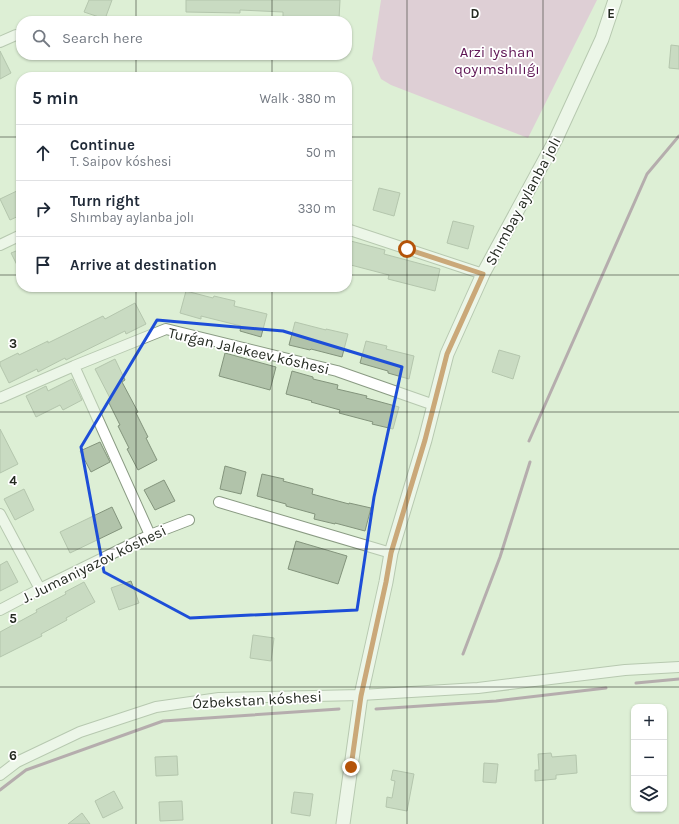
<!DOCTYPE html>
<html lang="en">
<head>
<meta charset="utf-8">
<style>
	:root { --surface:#fff; --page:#f6f6f7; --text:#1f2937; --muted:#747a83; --line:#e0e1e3 }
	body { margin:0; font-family:Karla,sans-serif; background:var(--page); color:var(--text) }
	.controls { position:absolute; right:12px; bottom:12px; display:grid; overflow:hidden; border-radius:8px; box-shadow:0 1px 3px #0004 }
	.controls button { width:36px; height:36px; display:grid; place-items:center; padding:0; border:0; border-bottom:1px solid var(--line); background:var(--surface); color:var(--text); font:20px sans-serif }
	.stop { position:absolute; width:12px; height:12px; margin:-9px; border:3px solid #b45309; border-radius:50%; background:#fff }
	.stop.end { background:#b45309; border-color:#fff; box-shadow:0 1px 4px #0008 }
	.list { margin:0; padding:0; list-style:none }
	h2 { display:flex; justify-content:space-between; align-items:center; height:52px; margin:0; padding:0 16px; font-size:17px }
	h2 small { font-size:13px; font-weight:400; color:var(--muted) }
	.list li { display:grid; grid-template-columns:26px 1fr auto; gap:12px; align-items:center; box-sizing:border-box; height:56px; padding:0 16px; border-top:1px solid var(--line) }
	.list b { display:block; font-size:15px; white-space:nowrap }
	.list p { margin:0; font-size:13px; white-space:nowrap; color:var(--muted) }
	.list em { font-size:13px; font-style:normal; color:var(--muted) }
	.icon { flex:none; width:22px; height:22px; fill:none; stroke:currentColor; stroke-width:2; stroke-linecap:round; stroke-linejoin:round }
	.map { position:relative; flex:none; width:679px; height:824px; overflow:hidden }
	.search { position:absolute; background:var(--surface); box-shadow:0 1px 3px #0004; left:16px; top:16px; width:336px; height:44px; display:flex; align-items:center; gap:10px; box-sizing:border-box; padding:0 14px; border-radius:16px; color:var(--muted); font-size:15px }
	.panel { position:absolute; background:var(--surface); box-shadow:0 1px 3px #0004; left:16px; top:72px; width:336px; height:220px; border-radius:16px }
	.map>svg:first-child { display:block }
	.green { fill:#e1a8d5 }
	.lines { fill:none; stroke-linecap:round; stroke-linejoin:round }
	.stream { stroke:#865e7d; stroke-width:3 }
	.building { fill:#b1c3aa; stroke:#83947c }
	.minor-casing { stroke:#8a9b83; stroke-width:12 }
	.major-casing { stroke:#8a9b83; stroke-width:15 }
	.minor { stroke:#fff; stroke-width:10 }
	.major { stroke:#fff; stroke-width:13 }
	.route { stroke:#b45309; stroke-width:5 }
	.marked { fill:none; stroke:#1d4ed8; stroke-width:3; stroke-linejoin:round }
	.grid { fill:none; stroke:#242a21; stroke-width:1; stroke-opacity:0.55 }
	.labels { text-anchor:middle; stroke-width:3.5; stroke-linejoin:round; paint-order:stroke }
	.park-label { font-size:15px; fill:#5f1655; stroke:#fff }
	.street-label { font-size:15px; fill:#242a21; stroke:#fff }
	.grid-label { font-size:13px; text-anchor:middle; font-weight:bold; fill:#242a21; stroke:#fff; stroke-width:3.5; stroke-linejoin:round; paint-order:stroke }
</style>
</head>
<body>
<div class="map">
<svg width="679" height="824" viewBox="0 0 679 824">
	<rect width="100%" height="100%" fill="#ddefd5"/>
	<path class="green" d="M 381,0 L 597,0 L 528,138 L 391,85 L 381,79 L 372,59 Z"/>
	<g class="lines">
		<path class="stream" d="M 529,441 L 647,174 L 679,136
			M 463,654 L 500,557 L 530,462
			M 636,683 L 679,679
			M 376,709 L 496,701 L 606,688
			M 0,790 L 26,770 L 163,721 L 339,709"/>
	</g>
	<path class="building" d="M 89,0 L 112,0 L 105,19 L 84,12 Z
		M 186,0 L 340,0 L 339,19 L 283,17 L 283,12 L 240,10 L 240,13 L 186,12 Z
		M 671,45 L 679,46 L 679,69 L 669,68 Z
		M 0,51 L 11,73 L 0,79 Z
		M 379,188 L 400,193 L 394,216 L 373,210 Z
		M 21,189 L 21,215 L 10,220 L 0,199 Z
		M 453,221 L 474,226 L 468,249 L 447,243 Z
		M 347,240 L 385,250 L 384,254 L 440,269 L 435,291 L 388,279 L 389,275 L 347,264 Z
		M 21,249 L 21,273 L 11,253 Z
		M 186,291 L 213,298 L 214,296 L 235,301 L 234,306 L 267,314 L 261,337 L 240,331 L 241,326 L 201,316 L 201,319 L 180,313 Z
		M 135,303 L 146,324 L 126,334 L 125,331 L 66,360 L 65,358 L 38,372 L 37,369 L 9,383 L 0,365 L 0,362 L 18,353 L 19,355 L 48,341 L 48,343 L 103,316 L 105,319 Z
		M 295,322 L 326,330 L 326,329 L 348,334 L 342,357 L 311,349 L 310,350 L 289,345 Z
		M 366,341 L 387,346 L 386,349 L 414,356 L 409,379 L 388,373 L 388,371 L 360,363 Z
		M 499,350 L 520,356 L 513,379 L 492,372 Z
		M 225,353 L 276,367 L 270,390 L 219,376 Z
		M 115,359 L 125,380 L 122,382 L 138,412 L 136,413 L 148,437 L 146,438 L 157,460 L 138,470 L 127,449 L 129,448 L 118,426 L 120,425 L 108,401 L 111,400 L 95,369 Z
		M 292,371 L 313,377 L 313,379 L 338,385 L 337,389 L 367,396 L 366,398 L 399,407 L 393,429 L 372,424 L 373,422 L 339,413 L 340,410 L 311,402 L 312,401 L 286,394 Z
		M 72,379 L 82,400 L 63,410 L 60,405 L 36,417 L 26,396 L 46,386 L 48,391 Z
		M 0,429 L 18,464 L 0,473 Z
		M 100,442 L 110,462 L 91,472 L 80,451 Z
		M 225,466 L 246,472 L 241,494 L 220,489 Z
		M 262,474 L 284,479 L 283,481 L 313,489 L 312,494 L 349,504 L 349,503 L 371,508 L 365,531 L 335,523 L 335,524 L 314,519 L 315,514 L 286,506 L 286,504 L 257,496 Z
		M 164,480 L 175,501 L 155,510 L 144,490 Z
		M 24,489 L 34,510 L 15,520 L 4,499 Z
		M 112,507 L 122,528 L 70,553 L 60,532 Z
		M 296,541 L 347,556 L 338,584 L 288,569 Z
		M 7,561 L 18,582 L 0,591 L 0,565 Z
		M 131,581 L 139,603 L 119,610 L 111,588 Z
		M 84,582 L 95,602 L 66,618 L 67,620 L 41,634 L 42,636 L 0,657 L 0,632 L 37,612 L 36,610 L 66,594 L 65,592 Z
		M 253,635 L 274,638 L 271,661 L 250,658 Z
		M 551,753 L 552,757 L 576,755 L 577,773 L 556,775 L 556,779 L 535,781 L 535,770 L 539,770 L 538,754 Z
		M 177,756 L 178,775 L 156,776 L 155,757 Z
		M 484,763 L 498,764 L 496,783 L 483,782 Z
		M 393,770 L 414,774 L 407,811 L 386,807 L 387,797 L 392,798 L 395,781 L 391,780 Z
		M 114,791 L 123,808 L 103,818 L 95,801 Z
		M 294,792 L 313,794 L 310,816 L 291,813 Z
		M 182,801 L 183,820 L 160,821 L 159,802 Z
		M 82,813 L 90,824 L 68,824 Z"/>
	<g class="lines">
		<g class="minor-casing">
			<path id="minor" d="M 0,42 L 16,35 L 21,35
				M 347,229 L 483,274
				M 0,245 L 21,235
				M 74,366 L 150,535
				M 0,398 L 74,366 L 166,329 L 337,371 L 434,405
				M 219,502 L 391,553
				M 0,514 L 40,589
				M 0,610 L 40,589 L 150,535 L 189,520
				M 0,775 L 17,762 L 80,732 L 156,707 L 219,698 L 361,695 L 478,688 L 625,670 L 679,667"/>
		</g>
		<g class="major-casing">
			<path id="major" d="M 343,824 L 361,695 L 386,582 L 391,553 L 425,440 L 447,354 L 483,274 L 556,139 L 602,39 L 615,0"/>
		</g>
		<use href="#minor" class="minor"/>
		<use href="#major" class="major"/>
	</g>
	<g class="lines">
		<path class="route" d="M 351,767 L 361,696 L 386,582 L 391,553 L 425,440 L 447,354 L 483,274 L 407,249"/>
	</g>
	<path d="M0 0H679V824H0ZM 157,320 L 283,331 L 402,367 L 374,497 L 357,610 L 190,618 L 104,572 L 81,447 Z" fill="#ddefd5" fill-opacity=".55" fill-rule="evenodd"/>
	<path class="marked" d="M 157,320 L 283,331 L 402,367 L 374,497 L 357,610 L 190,618 L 104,572 L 81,447 Z"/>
	<path class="grid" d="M 136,0 L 136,21M 272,0 L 272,21M 407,0 L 407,824M 543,0 L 543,824M 136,55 L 136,77M 272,55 L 272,77M 0,137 L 21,137M 347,137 L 679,137M 0,275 L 21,275M 347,275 L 679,275M 136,287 L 136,824M 272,287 L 272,824M 0,412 L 679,412M 0,549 L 679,549M 0,687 L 679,687"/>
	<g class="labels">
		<g class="park-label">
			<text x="497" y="57">Arzi Iyshan<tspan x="497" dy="17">qoyımshılıǵı</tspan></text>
		</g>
		<g class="street-label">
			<text transform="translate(523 201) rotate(-62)" y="5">Shımbay aylanba jolı</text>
			<text transform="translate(249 351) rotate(13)" y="5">Turǵan Jalekeev kóshesi</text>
			<text transform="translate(94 564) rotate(-26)" y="5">J. Jumaniyazov kóshesi</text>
			<text transform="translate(257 700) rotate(-3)" y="5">Ózbekstan kóshesi</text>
		</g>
	</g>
	<g class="grid-label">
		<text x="475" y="18">D</text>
		<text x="611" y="18">E</text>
		<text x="13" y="348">3</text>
		<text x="13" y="485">4</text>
		<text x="13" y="623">5</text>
		<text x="13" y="760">6</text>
	</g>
</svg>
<div class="controls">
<button>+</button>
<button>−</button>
<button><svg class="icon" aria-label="layers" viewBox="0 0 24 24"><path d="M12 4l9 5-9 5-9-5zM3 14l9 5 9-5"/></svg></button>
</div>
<div class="stop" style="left:407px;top:249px"></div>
<div class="stop end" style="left:351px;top:767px"></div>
<div class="search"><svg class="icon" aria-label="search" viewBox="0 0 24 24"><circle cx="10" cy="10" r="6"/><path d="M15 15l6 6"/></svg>Search here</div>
<section class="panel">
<h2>5 min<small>Walk · 380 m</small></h2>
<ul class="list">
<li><svg class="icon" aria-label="ahead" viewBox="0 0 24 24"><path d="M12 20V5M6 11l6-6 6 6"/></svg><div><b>Continue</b><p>T. Saipov kóshesi</p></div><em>50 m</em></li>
<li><svg class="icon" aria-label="right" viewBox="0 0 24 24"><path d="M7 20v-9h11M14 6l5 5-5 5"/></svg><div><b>Turn right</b><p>Shımbay aylanba jolı</p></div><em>330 m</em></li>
<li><svg class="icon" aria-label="arrive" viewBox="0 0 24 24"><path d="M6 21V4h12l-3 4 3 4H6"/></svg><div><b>Arrive at destination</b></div></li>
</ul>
</section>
</div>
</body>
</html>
